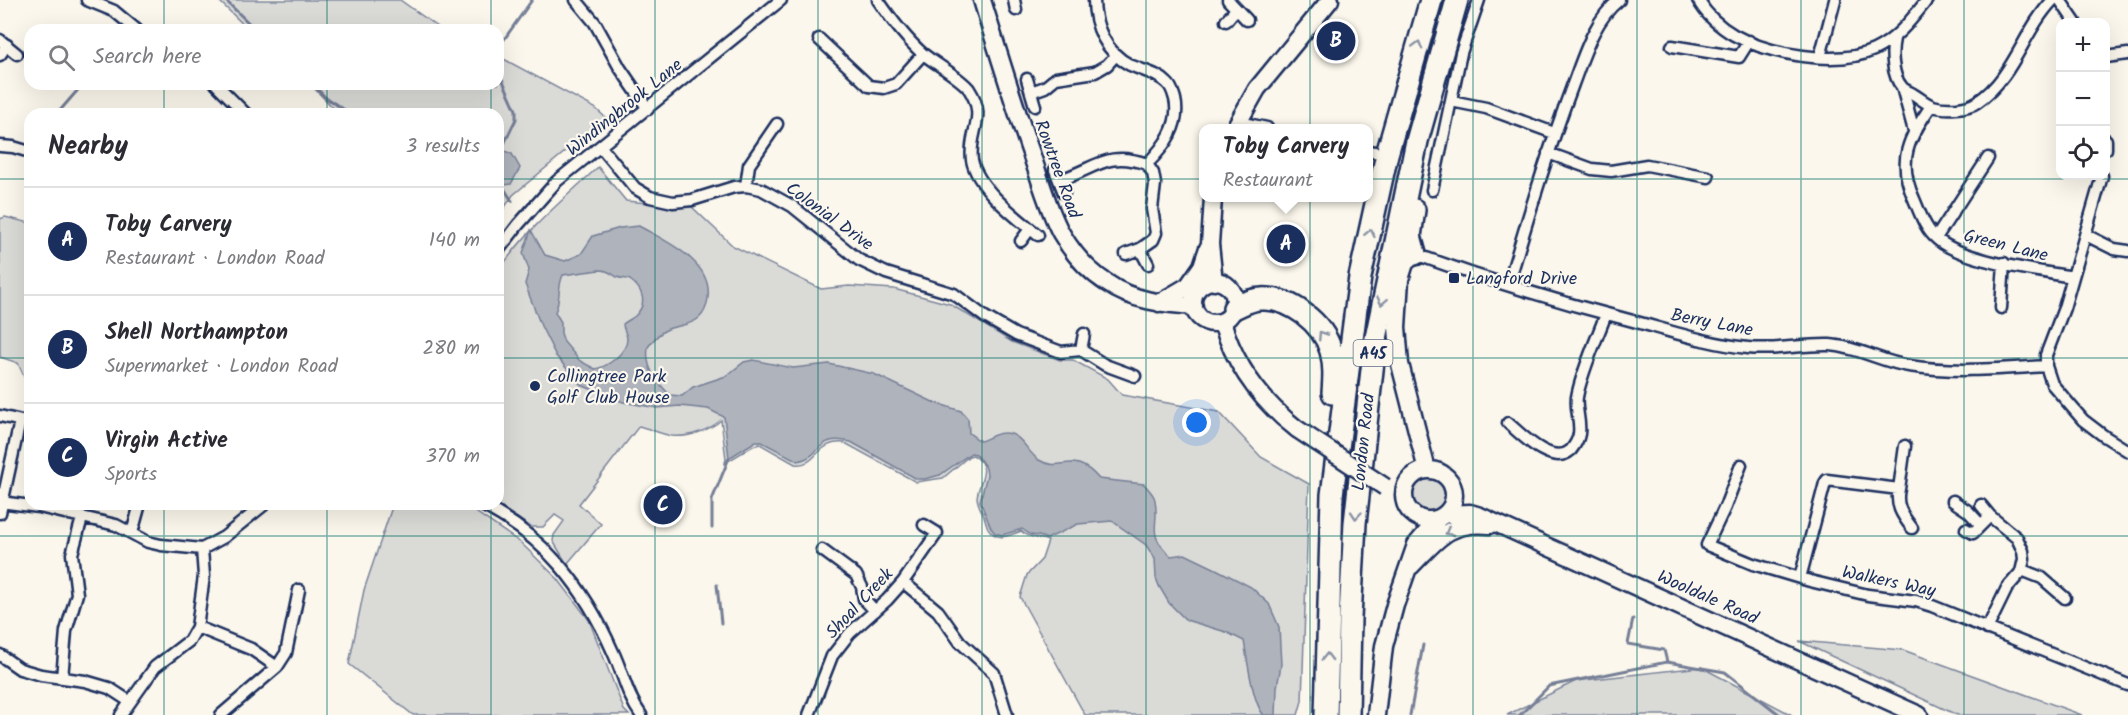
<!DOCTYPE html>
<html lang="en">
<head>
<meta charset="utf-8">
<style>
	:root { --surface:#fff; --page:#f7f7f7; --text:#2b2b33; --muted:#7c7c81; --line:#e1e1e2; --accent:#1b2f5e }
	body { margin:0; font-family:Kalam,sans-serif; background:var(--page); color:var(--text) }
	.controls { position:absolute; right:18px; top:18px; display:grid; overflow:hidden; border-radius:12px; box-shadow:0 6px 24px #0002 }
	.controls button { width:54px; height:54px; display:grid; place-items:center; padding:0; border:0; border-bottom:2px solid var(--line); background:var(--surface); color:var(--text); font:30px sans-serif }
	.you { position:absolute; left:1197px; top:423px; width:21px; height:21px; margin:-15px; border:4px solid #fff; border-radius:50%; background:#1a73e8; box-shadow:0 0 0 9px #1a73e833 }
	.badge { display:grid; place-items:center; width:39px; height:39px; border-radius:50%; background:var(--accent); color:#fff; font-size:20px; font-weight:700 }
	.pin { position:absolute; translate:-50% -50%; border:3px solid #fff; box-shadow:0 2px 6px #0006 }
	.popup { position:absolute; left:1199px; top:124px; width:174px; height:78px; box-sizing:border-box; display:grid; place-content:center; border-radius:12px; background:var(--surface); filter:drop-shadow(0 2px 4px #0005); font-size:20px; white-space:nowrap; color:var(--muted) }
	.popup b { font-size:22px; color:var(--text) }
	.popup::after { content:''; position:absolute; left:50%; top:100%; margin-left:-12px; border:12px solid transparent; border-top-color:var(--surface) }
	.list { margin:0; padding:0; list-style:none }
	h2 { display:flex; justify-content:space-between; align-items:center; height:78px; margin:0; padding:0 24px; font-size:26px }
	h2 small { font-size:20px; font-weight:400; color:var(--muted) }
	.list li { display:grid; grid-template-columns:39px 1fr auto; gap:18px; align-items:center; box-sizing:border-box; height:108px; padding:0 24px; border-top:2px solid var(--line) }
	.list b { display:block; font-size:22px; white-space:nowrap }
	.list p { margin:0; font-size:20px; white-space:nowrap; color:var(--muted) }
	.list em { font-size:20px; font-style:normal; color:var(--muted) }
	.icon { flex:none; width:33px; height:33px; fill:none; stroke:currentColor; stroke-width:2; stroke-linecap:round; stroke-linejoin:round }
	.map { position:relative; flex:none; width:2128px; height:715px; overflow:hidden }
	.search { position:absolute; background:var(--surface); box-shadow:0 6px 24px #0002; left:24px; top:24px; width:480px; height:66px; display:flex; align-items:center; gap:15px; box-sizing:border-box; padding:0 21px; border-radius:18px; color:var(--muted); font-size:22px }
	.panel { position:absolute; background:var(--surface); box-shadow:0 6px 24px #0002; left:24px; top:108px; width:480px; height:402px; border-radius:18px }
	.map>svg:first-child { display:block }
	.green { fill:#dadad7; stroke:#7a849a; stroke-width:1.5 }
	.water { fill:#afb3bb; stroke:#747e96; stroke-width:1.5; fill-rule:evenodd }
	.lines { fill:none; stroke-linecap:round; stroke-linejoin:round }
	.stream { stroke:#747e96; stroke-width:3 }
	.street-casing { stroke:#1b2f5e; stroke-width:15 }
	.secondary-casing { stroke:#1b2f5e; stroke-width:21 }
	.highway-casing { stroke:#1b2f5e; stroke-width:26 }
	.street { stroke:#fbf7ec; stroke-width:10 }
	.secondary { stroke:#fbf7ec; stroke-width:16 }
	.highway { stroke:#fbf7ec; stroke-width:21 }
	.secondary-bridge-casing { stroke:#1b2f5e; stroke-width:21; stroke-linecap:butt }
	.secondary-bridge { stroke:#fbf7ec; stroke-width:16 }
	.oneway { stroke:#8b93a5 }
	.grid { fill:none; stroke:#0f766e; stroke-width:1.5; stroke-opacity:0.55 }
	.poi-dot { fill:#1b2f5e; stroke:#fbf7ec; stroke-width:2 }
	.labels { text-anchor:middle; stroke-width:4.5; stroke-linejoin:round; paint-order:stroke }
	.shield { fill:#fbf7ec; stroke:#5e6b89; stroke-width:1.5 }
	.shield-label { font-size:16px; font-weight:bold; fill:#1b2f5e }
	.street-label { font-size:18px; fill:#1b2f5e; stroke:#fbf7ec }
	.poi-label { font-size:18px; fill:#1b2f5e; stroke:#fbf7ec; text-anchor:start }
</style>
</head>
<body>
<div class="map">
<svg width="2128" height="715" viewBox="0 0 2128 715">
	<rect width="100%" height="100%" fill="#fbf7ec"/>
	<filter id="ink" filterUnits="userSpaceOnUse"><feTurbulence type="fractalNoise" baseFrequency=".0167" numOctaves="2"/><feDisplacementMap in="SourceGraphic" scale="12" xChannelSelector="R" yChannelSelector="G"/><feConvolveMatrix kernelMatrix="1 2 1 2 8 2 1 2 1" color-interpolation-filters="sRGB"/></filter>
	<g filter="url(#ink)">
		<path class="green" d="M 218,0 L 400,0 L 442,30 L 249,30 Z
			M 498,56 L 595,108 L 606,118 L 513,195 L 498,217 L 498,114 L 339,114 L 310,84 L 498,84 Z
			M 598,167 L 626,201 L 692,207 L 733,246 L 821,289 L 849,286 L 894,289 L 950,304 L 1012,342 L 1060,360 L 1073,360 L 1108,379 L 1122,395 L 1219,412 L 1261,457 L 1309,484 L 1302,701 L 1298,715 L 1085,715 L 1020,597 L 1027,575 L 1042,559 L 1048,541 C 1039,537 1029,539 1021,531 C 1009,536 996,542 988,528 C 986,524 985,518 983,514 C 981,510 977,502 977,497 C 979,481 993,467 973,455 L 969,456 L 943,478 L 916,482 L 845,443 C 815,440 818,467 795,464 L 760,444 L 753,446 L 725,463 L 726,459 L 721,420 C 710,430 688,438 672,436 C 661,434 650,429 639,426 L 579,504 L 601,524 L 567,564 L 553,541 L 554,535 L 564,521 L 555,515 L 543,527 L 531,527 L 496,504 L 498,504 L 498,272 C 525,231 563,200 598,167 Z
			M 5,217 L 30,223 L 30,390 L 18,363 L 0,357 L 0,219 Z
			M1412 495a17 17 0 1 1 34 0a17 17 0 1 1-34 0Z
			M 393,504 L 458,504 L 471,509 L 521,543 L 558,579 L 589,620 L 624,710 L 629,715 L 413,715 L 349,664 L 364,590 Z
			M 1799,641 L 1903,650 L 2082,715 L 1957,715 Z
			M 1701,667 L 1792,715 L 1507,715 L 1576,681 Z"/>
		<path class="water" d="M 498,148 L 512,154 L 520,168 L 511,184 L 498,186 Z
			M 639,226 C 665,241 713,261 708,298 C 707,306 705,313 699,318 C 690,326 678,325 668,329 C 660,332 653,340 648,347 C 645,368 656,381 670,395 L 682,396 L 693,387 L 726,376 L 744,362 L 753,360 L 793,368 L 829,364 L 874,374 L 933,402 L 961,411 L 968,419 L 969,433 L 980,441 C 987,439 996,433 1003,433 C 1022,432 1026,452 1039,460 C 1062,474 1072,448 1099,479 L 1144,484 C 1148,489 1154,494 1155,500 C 1160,528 1145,532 1171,556 L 1185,554 L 1216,569 L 1251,587 L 1269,604 L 1279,627 L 1281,665 L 1277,687 L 1276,715 L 1264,715 C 1253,705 1247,658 1244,641 L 1226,632 L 1186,620 L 1169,603 L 1159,586 L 1156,578 L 1155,559 L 1146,545 L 1112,521 L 1078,524 L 1047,539 L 1039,536 L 1031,535 L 1022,529 L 1002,535 L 995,533 L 991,528 L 980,501 L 987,475 L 986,468 L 976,454 L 971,453 L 940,475 L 925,479 L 917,479 L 851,442 C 815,434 824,456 798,461 L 760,441 L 756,441 L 729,458 L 724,417 L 708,409 L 680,406 L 657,408 L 623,402 L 581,385 L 556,356 L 541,326 L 525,284 L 529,270 L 523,253 L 531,230 L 545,255 L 565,261 L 581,254 L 593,236 L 620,228 ZM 599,270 C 608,270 610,273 617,277 C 621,279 626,278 630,280 C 643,289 648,304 635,316 C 631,319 627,321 623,324 C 623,330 627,333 627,339 C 627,353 607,367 595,369 L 580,361 L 564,342 L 561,333 L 561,322 L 555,312 C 561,300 557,288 563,275 Z"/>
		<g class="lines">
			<path class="stream" d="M 225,0 L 256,30
				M 498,48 L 532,0
				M 498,70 L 516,110 L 516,119 L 501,150
				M 312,84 L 326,98 L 351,114
				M 57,114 L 83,84
				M 498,179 L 512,201
				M 712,528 L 712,500 L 729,458
				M 717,585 L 721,623
				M 1633,619 L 1628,644 L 1664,650 L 1667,662
				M 1410,715 L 1423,645
				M 1520,715 L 1549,686 L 1667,662 L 1725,672 L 1780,715"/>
			<g class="street-casing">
				<path id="street" d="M 87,0 L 114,11 L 137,30
					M 576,0 L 595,23 L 620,68 L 648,109
					M 878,0 C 891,19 904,37 922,53 C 934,63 961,78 969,89 C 988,118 968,132 972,160 C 977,188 1017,218 1038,235
					M 1014,0 L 1016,10
					M 1094,0 C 1094,26 1106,53 1130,65 C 1143,71 1157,73 1167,83 C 1172,87 1173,93 1175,99 C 1181,125 1164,147 1147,164
					M 1228,0 L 1247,20
					M 1698,0 C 1706,14 1720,27 1734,35 C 1768,54 1837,67 1874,50 C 1897,39 1911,20 1927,0
					M 2060,0 L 2075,22
					M 1226,21 L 1236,9
					M 819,39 L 869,86 L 884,88 L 896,84 L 923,54
					M 1894,39 C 1891,52 1892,76 1902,87 C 1904,90 1910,92 1913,94 C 1920,98 1926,104 1933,106 C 1945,110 1967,109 1977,102 C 2014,78 2023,31 2053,0
					M 0,40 L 17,54
					M 1672,46 L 1739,57 L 1749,41
					M 0,55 L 7,45
					M 1820,57 L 1835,0
					M 2106,57 L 2128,54
					M 1027,79 L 1035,106
					M 216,84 L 246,114
					M 1902,87 L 1914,131
					M 1031,92 L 1045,87 L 1056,78 L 1095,72 L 1107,65 L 1116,55
					M 1451,101 L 1486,108 L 1554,133
					M 1931,106 C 1909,138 1896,160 1914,199 C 1920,213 1925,229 1937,239 C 1962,261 2038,271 2073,277
					M 1238,122 L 1267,128
					M 2106,140 L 2106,149
					M 0,146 L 13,147 L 30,152
					M 601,147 L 635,188 L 650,197 L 673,202 L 692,200 L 734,187 L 746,186 L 761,189 L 792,206 L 859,260 L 886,273 L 954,294 L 985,317 L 1016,335 L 1061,352 L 1081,350 L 1084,334
					M 1368,151 L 1387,154
					M 1548,153 L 1592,169 L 1611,171 L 1647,165 L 1708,177
					M 1055,170 L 1064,193
					M 2102,176 L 2064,308 L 2046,355 L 2046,366 L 2052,384 L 2083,420 L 2104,436 L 2128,451
					M 1060,180 C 1096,168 1108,150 1147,164 L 1153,173 L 1155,184 L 1152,209 L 1156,233 L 1153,240 L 1140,249 L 1126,254
					M 746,186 L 749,165 L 777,124
					M 1432,190 L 1461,53 L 1479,0
					M 2086,235 L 2114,249 L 2128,251
					M 1936,238 L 1988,158
					M 1021,241 L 1030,229
					M 1140,249 L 1148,264
					M 498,251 L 518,225 L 557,181 L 781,0
					M 1415,254 C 1487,280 1559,302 1633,321 C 1670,331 1709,344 1748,348 C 1775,351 1803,344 1830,345 C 1858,347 1882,362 1909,366 C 1955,373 2000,369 2046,366
					M 1508,285 C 1528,218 1548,150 1573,84 C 1584,55 1594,20 1619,0
					M 2001,308 L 2004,263
					M 1081,350 L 1105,365 L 1135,376
					M 0,416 L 30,423
					M 1508,423 C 1522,435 1552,467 1571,450 C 1575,445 1578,440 1579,434 C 1581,421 1575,409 1577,397 C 1581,373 1597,338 1606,314
					M 1741,465 L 1725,507 L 1707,545 L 1753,564 L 1810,581 L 1868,595 L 1916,601 L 1932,606 L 2128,685
					M 1899,489 C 1895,505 1902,515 1912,528
					M 1953,501 L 1968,511 L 1981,525
					M 0,502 L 39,507 L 116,525 L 148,542 L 161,545 L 202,549 L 224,537 L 265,504
					M 480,504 C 545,536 585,588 613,652 C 623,673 627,696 641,715
					M 1981,505 L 1990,516
					M 0,513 L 20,421
					M 1966,529 L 1973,533 L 1990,516 L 2017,538 L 2023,551 L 2024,559 L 2021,572 L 2007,588 L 1987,629
					M 132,533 L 140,504
					M 822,550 L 856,575 L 862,587 L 864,599 L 875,611
					M 2022,570 L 2042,578 L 2065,598
					M 1800,578 L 1825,483 L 1827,480 L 1899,489 L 1905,446
					M 903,582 L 938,611 L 960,642 L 994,673 L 1007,715
					M 197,627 L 251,649 L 277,667
					M 0,655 L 20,669 L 41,675 L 85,681 L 109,688 L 129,701
					M 62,678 L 66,631 L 77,594 L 72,554 L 82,518
					M 121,715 L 155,667 L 189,641 L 197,627 L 204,576 L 202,549
					M 221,715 L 277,667 L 286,653 L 299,590
					M 809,715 L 832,656 L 850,633 L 887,600 L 903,582 L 937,533 L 924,525"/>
			</g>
			<g class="secondary-casing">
				<path id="secondary" d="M 982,0 C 998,52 1014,105 1032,156 C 1041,182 1048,209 1061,233 C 1072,252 1088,271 1107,283 C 1132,301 1164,304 1194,306
					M 1235,128 L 1257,89 L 1330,0
					M 1213,198 L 1210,244 L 1214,282
					M 1415,254 L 1405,263 L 1400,279 L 1397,327 L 1400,364 L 1427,470
					M1193 302a21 21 0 1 1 42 0a21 21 0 1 1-42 0Z
					M 1159,303 L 1188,286 L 1202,266 L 1208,248
					M 1222,322 C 1235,366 1261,401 1297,429
					M1404 495a25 25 0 1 1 50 0a25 25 0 1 1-50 0Z
					M 1445,514 L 1470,513 L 1480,516 L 1919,715
					M 1411,566 C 1438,539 1448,521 1490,525
					M 1376,715 L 1384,646 L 1395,605 L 1416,545 L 1438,519"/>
			</g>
			<g class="highway-casing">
				<path id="highway" d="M 1414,210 L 1410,236 L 1415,254
					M 1234,308 C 1243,304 1251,299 1261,299 C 1290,297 1323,323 1331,351 C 1335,365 1334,379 1333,393
					M 1326,715 L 1332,495 L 1360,277 L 1387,154 L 1431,0
					M 1348,715 L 1350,618 L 1355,523 L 1375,343 L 1417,141 L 1457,0"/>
			</g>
			<use href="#street" class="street"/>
			<use href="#secondary" class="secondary"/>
			<use href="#highway" class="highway"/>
			<g class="secondary-bridge-casing">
				<path id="secondary-bridge" d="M 1297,429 L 1385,487"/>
			</g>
			<use href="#secondary-bridge" class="secondary-bridge"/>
		</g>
		<defs><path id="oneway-chevron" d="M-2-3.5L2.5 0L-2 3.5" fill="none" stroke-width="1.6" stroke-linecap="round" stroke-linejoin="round" transform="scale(1.5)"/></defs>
		<g class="oneway">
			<use href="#oneway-chevron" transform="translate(1418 45) rotate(-74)"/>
			<use href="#oneway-chevron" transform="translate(1370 233) rotate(-78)"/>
			<use href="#oneway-chevron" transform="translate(1382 301) rotate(101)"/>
			<use href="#oneway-chevron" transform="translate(1322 335) rotate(-123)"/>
			<use href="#oneway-chevron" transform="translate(1356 515) rotate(95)"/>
			<use href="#oneway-chevron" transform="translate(1449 532) rotate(150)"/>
			<use href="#oneway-chevron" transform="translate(1327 657) rotate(-89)"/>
		</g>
	</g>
	<path class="grid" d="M 164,0 L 164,30M 327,0 L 327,30M 491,0 L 491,30M 655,0 L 655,715M 818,0 L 818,715M 982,0 L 982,715M 1146,0 L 1146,715M 1310,0 L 1310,715M 1473,0 L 1473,715M 1637,0 L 1637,715M 1801,0 L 1801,715M 1964,0 L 1964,715M 164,84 L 164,114M 327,84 L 327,114M 491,84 L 491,114M 0,179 L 30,179M 498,179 L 2128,179M 0,358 L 30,358M 498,358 L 2128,358M 164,504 L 164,715M 327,504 L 327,715M 491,504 L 491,715M 0,536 L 2128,536"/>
	<g class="poi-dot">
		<rect x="1448" y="272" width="12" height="12" rx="3"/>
		<circle cx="535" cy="386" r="6"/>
	</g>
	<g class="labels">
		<rect class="shield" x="1353.5" y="340" width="39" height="26" rx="4.5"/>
		<g class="shield-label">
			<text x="1373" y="359">A45</text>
		</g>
		<g class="street-label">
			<text transform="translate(624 107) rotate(-39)" y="6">Windingbrook Lane</text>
			<text transform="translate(1058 169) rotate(70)" y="6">Rowtree Road</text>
			<text transform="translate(830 216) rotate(36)" y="6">Colonial Drive</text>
			<text transform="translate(2006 245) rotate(14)" y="6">Green Lane</text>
			<text transform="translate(1712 322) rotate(11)" y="6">Berry Lane</text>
			<text transform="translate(1363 442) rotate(-84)" y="6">London Road</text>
			<text transform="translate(1889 581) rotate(12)" y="6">Walkers Way</text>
			<text transform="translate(1708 597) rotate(24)" y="6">Wooldale Road</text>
			<text transform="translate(859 603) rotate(-47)" y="6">Shoal Creek</text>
		</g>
		<g class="poi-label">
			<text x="1466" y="284">Langford Drive</text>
			<text x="547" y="382">Collingtree Park<tspan x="547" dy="21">Golf Club House</tspan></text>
		</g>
	</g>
</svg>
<div class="controls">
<button>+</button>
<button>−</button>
<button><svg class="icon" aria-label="locate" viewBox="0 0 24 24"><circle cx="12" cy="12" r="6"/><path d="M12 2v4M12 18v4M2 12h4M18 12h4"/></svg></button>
</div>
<div class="you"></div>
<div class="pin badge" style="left:1286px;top:244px">A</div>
<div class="popup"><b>Toby Carvery</b>Restaurant</div>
<div class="pin badge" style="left:1336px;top:41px">B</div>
<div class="pin badge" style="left:663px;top:505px">C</div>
<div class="search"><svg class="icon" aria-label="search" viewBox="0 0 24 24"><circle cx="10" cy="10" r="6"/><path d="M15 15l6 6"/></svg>Search here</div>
<section class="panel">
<h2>Nearby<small>3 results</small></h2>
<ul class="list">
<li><span class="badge">A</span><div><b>Toby Carvery</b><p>Restaurant · London Road</p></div><em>140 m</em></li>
<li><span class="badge">B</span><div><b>Shell Northampton</b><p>Supermarket · London Road</p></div><em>280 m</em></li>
<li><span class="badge">C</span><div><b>Virgin Active</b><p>Sports</p></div><em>370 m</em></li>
</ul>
</section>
</div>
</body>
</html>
